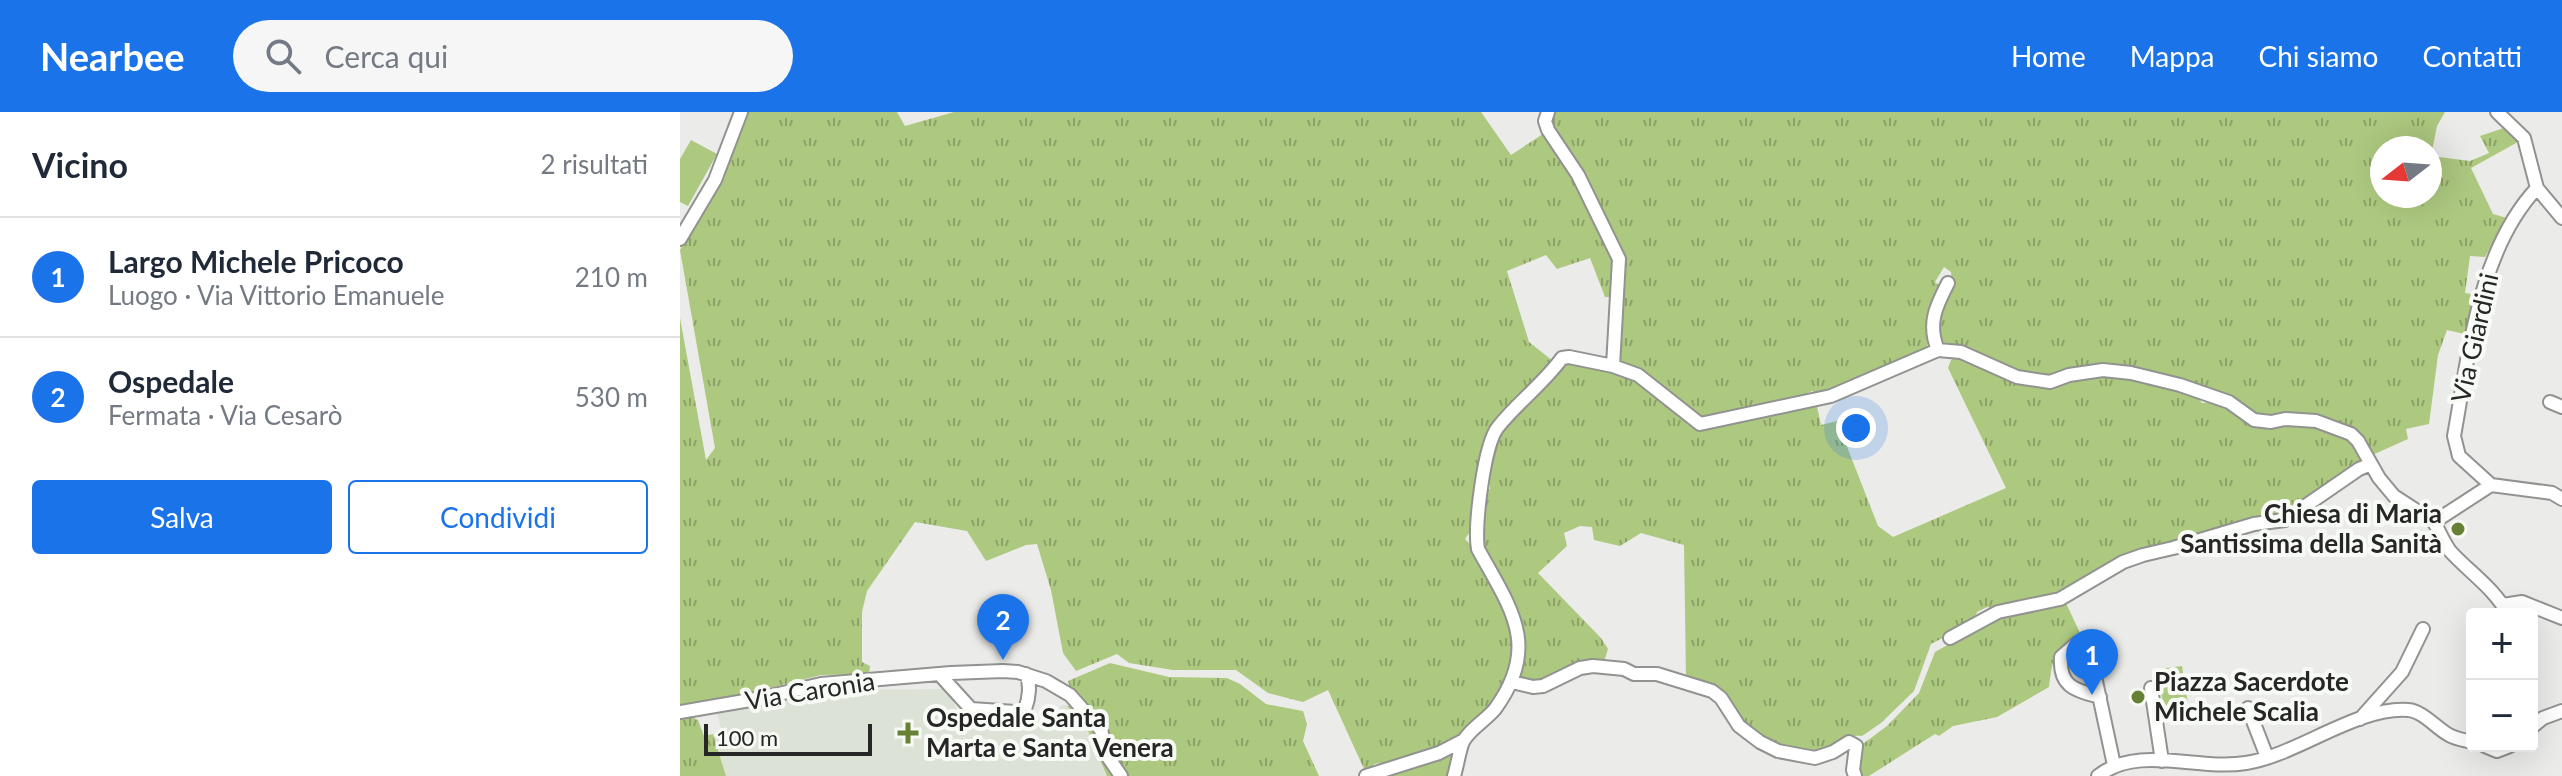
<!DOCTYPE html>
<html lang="it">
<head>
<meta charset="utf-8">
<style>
	:root { --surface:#fff; --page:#f6f6f7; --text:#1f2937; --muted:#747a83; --line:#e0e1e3; --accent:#1a73e8 }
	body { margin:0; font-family:Lato,sans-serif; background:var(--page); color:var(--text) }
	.controls { position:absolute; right:24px; bottom:24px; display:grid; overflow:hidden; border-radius:8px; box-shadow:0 8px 32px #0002 }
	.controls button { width:72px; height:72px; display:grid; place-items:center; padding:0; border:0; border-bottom:2px solid var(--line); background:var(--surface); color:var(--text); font:40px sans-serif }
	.compass { position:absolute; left:1690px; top:24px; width:72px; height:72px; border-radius:50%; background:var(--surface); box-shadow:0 8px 32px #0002; rotate:253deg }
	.scale { position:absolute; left:24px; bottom:20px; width:168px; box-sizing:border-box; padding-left:8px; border:4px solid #252625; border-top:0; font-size:22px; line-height:28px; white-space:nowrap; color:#252625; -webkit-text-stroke:6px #f8faf6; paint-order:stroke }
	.you { position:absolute; left:1176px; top:316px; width:28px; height:28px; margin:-20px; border:6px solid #fff; border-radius:50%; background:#1a73e8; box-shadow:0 0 0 12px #1a73e833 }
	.badge { display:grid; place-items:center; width:52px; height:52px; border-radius:50%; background:var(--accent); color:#fff; font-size:26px; font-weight:700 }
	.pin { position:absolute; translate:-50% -66px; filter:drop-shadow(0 2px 4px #0008) }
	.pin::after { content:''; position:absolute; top:42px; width:28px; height:24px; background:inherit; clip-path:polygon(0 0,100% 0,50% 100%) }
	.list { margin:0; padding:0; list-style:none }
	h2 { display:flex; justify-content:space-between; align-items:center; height:104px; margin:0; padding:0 32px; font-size:34px }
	h2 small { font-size:26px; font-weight:400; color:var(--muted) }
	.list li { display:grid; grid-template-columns:52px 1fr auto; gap:24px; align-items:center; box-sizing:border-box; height:120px; padding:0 32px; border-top:2px solid var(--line) }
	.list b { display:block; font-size:30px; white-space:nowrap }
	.list p { margin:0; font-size:26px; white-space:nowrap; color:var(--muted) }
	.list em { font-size:26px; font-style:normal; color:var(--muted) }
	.actions { display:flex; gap:16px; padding:24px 32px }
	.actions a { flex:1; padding:18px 0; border:2px solid var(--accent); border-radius:8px; text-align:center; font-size:28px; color:var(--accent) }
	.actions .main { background:var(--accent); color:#fff }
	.icon { flex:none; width:44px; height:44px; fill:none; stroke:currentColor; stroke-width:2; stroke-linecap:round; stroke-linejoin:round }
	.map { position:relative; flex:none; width:1882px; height:664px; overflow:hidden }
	header { display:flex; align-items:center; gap:48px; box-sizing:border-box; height:112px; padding:0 40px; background:var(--accent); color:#fff }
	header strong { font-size:38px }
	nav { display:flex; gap:44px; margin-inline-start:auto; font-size:28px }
	.search { width:560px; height:72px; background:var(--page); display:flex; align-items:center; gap:20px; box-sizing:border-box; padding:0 28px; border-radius:44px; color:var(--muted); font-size:30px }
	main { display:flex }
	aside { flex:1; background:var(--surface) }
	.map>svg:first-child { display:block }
	.built { fill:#dde2d7 }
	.grass { fill:url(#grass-tufts); fill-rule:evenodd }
	.pitch { fill:#adc87f }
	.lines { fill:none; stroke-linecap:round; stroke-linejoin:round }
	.street-casing { stroke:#919390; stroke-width:16 }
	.street { stroke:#fff; stroke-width:12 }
	.poi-dot { fill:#678134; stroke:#f8faf6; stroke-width:3 }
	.labels { text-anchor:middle; stroke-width:8; stroke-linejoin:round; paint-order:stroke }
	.street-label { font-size:26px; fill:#252625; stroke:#f8faf6 }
	.poi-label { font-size:26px; font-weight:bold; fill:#252625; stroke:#f8faf6; text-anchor:start }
</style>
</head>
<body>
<header>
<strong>Nearbee</strong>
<div class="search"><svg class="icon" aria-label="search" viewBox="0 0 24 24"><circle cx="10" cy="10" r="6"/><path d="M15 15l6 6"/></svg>Cerca qui</div>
<nav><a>Home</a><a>Mappa</a><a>Chi siamo</a><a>Contatti</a></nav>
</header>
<main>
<aside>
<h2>Vicino<small>2 risultati</small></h2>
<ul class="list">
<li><span class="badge">1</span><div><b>Largo Michele Pricoco</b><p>Luogo · Via Vittorio Emanuele</p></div><em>210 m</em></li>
<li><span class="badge">2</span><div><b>Ospedale</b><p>Fermata · Via Cesarò</p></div><em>530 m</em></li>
</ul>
<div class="actions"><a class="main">Salva</a><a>Condividi</a></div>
</aside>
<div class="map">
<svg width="1882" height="664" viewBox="0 0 1882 664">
	<defs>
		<pattern id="grass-tufts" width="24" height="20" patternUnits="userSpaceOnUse" patternTransform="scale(2)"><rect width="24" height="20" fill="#adc87f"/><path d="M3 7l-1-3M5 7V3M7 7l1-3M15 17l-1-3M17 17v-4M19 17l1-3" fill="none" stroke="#8da268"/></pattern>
	</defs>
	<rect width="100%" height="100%" fill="#ebece9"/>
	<path class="built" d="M 262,577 L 267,579 L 272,587 L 281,606 L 366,609 L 382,593 L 395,594 L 437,664 L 46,664 L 33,622 L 42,619 L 37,602 L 148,578 Z"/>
	<path class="grass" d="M 67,0 L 217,0 L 225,14 L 274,0 L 801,0 L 831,43 L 866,20 L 895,65 L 934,151 L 933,185 L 925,185 L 910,146 L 877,157 L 866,143 L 827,159 L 849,230 L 873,249 L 818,309 L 793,415 L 785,427 L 794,436 L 830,505 L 835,554 L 812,595 L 777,628 L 758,638 L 704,655 L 701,651 L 694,652 L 692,657 L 685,659 L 648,578 L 623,590 L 588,581 L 556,558 L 493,558 L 449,551 L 437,542 L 396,559 L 383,541 L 371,478 L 357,432 L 346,433 L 306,449 L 287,419 L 235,410 L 187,479 L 182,500 L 182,550 L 190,554 L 189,562 L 141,563 L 59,584 L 0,593 L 0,206 L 26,348 L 35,336 L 0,138 L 39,72 Z
		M 873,0 L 1765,0 L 1757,14 L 1751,44 L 1790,49 L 1809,41 L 1800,24 L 1824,16 L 1838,30 L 1791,56 L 1813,102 L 1827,106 L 1805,145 L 1790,144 L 1785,181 L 1797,183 L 1789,223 L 1767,218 L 1758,243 L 1749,312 L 1726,317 L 1728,327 L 1690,344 L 1672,318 L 1578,306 L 1437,255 L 1373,265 L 1341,263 L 1287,238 L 1262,231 C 1248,208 1274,182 1271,160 L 1264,155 L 1255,170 L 1261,175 L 1250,198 L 1247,240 L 1194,258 L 1148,280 L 1139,282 L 1132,279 L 1120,285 L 1020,308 L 959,260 L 938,249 L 942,150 L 868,8 ZM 1702,36 L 1750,36 L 1750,84 L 1702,84 Z
		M 1280,243 L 1340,272 L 1372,276 L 1392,267 L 1422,263 L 1452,266 L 1513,280 L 1522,291 L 1537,290 L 1605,310 L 1637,313 L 1638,317 C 1664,320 1672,327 1684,350 L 1610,402 L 1486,435 L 1482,432 L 1469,435 L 1386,481 L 1317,498 L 1307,495 L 1297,500 L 1294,510 L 1251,532 L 1234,579 L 1201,611 L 1182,624 C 1158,621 1157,641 1138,642 C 1116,642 1090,635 1074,621 C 1064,613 1058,602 1048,594 C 1035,584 1020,576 1006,567 L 1004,433 L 961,421 L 940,434 L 914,428 L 912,415 L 900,414 L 884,421 L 887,434 L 858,461 L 921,526 L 928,537 L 924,550 L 861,571 L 839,567 L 842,549 L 801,431 L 805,378 L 810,377 C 799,316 856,293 884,249 L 954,265 L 1020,314 L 1119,293 L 1124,296 L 1137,294 L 1141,313 L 1157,309 L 1198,414 L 1213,425 L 1326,376 L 1268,256 L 1271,248 Z
		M 1385,489 L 1401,523 C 1373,538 1373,545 1369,575 L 1317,605 L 1273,614 L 1259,624 L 1255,622 L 1189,664 L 1179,664 L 1180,634 L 1207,614 L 1239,581 L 1255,540 L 1322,502 Z
		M 430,551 L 489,565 L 547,566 L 560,572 L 586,592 L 623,599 L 627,612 L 623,629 L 639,664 L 448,664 L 391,579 L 388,569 Z
		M 387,594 L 395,594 L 411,611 L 437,664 L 427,664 L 406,614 Z
		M 10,604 L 18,608 L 24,624 L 33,622 L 46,664 L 0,664 L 0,605 Z
		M 777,638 L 771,664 L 698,664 L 755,649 Z"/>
	<path class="pitch" d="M 11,28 L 37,42 L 8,94 L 0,90 L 0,47 Z
		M 1502,554 L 1510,605 L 1485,609 L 1478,557 Z"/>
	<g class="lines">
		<g class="street-casing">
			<path id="street" d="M 868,0 L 865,9 L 868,18 L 898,63 L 939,147 L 933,254
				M 1817,0 L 1844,26 L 1857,76 L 1882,106
				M 0,127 L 35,68 L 61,0
				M 1258,238 C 1247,212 1256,194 1268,171
				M 1870,290 L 1882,295
				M 1811,373 L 1779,344 L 1774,324 C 1789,242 1798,139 1857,76
				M 1754,410 L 1811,373 L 1872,381 L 1882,387
				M 1754,410 C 1759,419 1764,431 1770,439 C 1789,460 1814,476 1828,502
				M 1823,493 L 1842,490 L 1882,506
				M 1270,526 L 1318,500 L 1380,487 L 1443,450 L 1463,443 L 1493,436 L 1574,412 L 1605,408 L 1679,357 L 1691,352
				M 261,564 L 291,597 L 335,600 L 345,597 C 349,587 351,572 346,562
				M 832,570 L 853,575 L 863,574 L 900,556 L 913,554 L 944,557 L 954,562 L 977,562 L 1032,579 L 1041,586 L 1059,614 L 1080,630 L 1098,639 L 1135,646 L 1153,640 L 1169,630 L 1176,634 L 1173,658 L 1175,664
				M 1471,576 L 1482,649
				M 1420,585 C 1395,578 1379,575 1381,545 L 1397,531 L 1408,532 L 1434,653
				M 1568,596 L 1587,645
				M 0,600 L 82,586 L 141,572 L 271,561 L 323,559 L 338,560 L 366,569 L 390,583 L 421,618 L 428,645 L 441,664
				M 1680,607 L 1722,560 L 1743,517
				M 1852,615 L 1863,606 L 1882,599
				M 1805,634 L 1817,639 L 1830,634
				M 686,664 L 759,641 L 782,629
				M 774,664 C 777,655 780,634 784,628 C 791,616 806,608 815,597 C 861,534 831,497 798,437 C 794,415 804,332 818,315 C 838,290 863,272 882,246 L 889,245 L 933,254 L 958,263 L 1020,312 L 1151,284 L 1258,238 L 1281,240 L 1337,265 L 1370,270 L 1389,263 L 1423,258 L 1451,261 L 1500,273 L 1549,290 L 1574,308 L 1591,310 L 1605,307 L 1636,309 L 1671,322 L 1678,329 L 1699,366 L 1714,384 L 1754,410
				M 1418,664 C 1459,632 1517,659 1566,651 C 1615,644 1678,594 1728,598 C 1743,599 1756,616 1769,623 C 1776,627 1784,628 1792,630"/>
		</g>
		<use href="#street" class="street"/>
	</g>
	<g class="poi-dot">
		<circle cx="1778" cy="417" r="8"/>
		<circle cx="1458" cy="585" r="8"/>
		<path d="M224 609h8v8h8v8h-8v8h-8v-8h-8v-8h8z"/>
	</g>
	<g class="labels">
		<g class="street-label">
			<text transform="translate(1795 226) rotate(-77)" y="9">Via Giardini</text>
			<text transform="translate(130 579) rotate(-9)" y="9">Via Caronia</text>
		</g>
		<g class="poi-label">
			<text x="1762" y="411" text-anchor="end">Chiesa di Maria<tspan x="1762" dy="30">Santissima della Sanità</tspan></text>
			<text x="1474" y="579">Piazza Sacerdote<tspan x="1474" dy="30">Michele Scalia</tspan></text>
			<text x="246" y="615">Ospedale Santa<tspan x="246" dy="30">Marta e Santa Venera</tspan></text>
		</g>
	</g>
</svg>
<div class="controls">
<button>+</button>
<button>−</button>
</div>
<svg class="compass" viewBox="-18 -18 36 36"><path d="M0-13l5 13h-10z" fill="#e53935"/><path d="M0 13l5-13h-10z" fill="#747a83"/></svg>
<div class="scale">100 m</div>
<div class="you"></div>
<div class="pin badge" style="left:1412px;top:583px">1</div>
<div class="pin badge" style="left:323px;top:548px">2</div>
</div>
</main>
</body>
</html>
